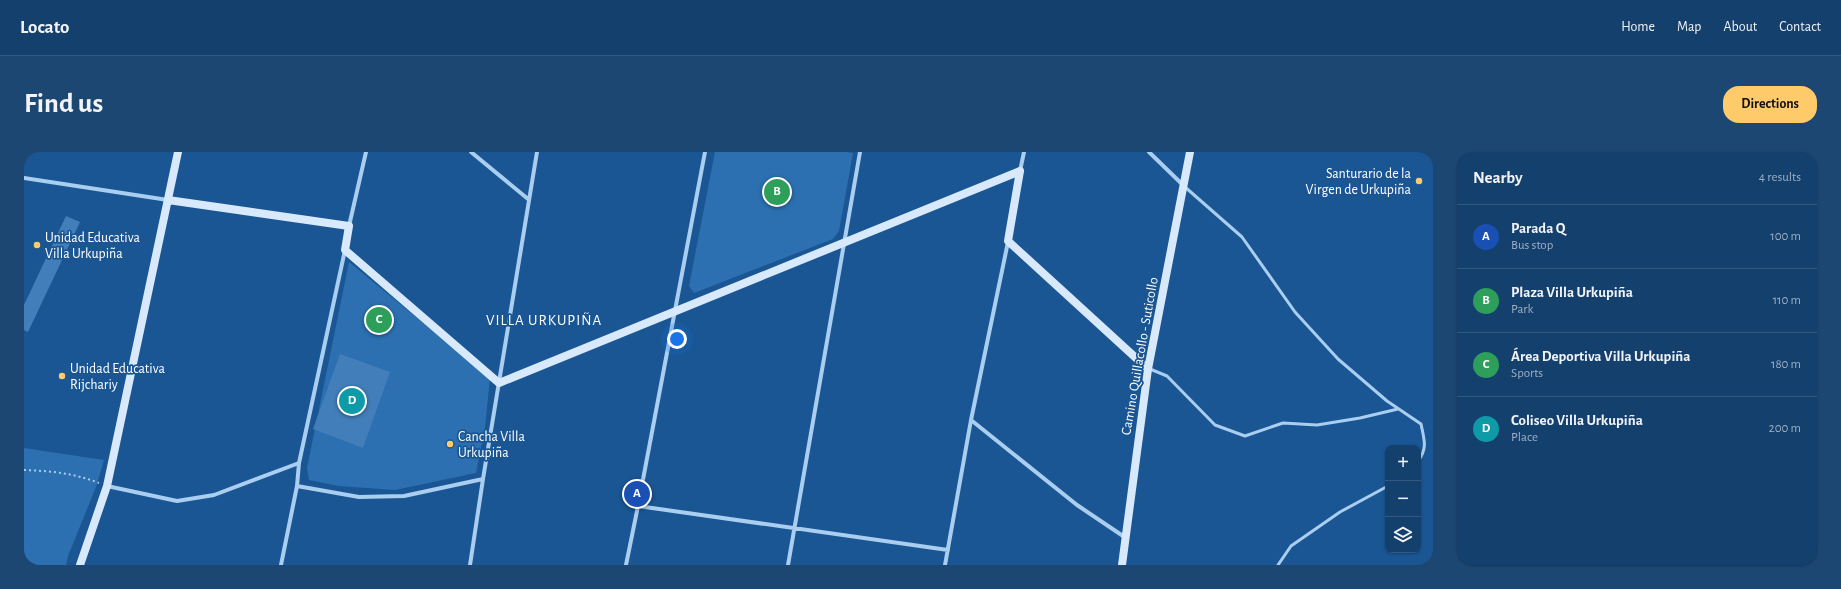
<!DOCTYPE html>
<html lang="en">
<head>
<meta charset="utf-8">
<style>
	:root { --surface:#14406e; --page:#1d4773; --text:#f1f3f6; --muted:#9dafc2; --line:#335981; --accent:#ffca69 }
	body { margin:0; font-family:"Alegreya Sans",sans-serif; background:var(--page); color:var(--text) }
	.controls { position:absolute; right:12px; bottom:12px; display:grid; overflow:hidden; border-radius:8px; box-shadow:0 1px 3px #0004 }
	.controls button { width:36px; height:36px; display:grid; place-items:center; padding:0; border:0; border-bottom:1px solid var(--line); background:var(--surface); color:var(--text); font:20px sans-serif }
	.you { position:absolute; left:653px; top:187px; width:14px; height:14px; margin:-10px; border:3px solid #fff; border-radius:50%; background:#1a73e8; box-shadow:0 0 0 6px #1a73e833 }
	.badge { display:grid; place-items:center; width:26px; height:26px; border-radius:50%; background:var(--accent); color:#fff; font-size:13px; font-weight:700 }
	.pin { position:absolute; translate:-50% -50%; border:2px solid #fff; box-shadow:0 1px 4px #0006 }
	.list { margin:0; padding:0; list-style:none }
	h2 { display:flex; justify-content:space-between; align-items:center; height:52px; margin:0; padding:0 16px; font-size:17px }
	h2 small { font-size:13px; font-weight:400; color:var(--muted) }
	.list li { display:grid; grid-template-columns:26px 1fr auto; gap:12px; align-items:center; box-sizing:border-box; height:64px; padding:0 16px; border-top:1px solid var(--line) }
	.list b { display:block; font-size:15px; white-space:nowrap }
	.list p { margin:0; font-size:13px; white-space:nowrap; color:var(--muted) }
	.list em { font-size:13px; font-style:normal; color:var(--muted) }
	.icon { flex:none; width:22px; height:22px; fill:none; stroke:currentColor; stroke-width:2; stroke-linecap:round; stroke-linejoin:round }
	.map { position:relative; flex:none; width:1409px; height:413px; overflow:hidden; border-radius:16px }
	header { display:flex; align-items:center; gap:24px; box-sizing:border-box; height:56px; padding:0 20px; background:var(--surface); border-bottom:1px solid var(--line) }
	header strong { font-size:19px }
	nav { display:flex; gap:22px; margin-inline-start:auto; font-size:14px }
	.intro { display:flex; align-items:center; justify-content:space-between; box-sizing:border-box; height:96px; padding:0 24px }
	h1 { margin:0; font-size:28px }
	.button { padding:10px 18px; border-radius:16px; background:var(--accent); color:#111; font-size:14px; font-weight:700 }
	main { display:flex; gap:24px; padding:0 24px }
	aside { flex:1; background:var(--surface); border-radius:16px; box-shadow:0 1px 3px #0004 }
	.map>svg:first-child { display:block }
	.green { fill:#2c70b1 }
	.building { fill:#427fba }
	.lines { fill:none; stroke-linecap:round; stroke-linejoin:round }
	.path { stroke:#aacef0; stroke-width:2; stroke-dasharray:2 3; stroke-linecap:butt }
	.lane { stroke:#aacef0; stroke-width:3 }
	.street { stroke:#aacef0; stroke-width:4 }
	.secondary { stroke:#d8e9fb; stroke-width:8 }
	.poi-dot { fill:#ffca69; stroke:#1a5693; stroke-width:1.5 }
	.labels { text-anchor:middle; stroke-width:3.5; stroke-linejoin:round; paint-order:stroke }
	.poi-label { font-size:14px; fill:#fff; stroke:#1a5693; text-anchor:start }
	.street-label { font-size:14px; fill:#fff; stroke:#1a5693 }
	.neighbourhood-label { font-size:15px; letter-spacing:1px; fill:#fff; stroke:#1a5693 }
</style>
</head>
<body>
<header>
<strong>Locato</strong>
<nav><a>Home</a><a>Map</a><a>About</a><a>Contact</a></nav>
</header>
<div class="intro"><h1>Find us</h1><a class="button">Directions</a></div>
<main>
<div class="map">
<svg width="1409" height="413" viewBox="0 0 1409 413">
	<rect width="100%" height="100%" fill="#1a5693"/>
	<path class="green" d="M 691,0 L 822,0 L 829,1 L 815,79 L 809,87 L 670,141 L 665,134 Z
		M 325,110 L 466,226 L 461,276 L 452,321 L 371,338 L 315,334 L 285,328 L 283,316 Z
		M 0,296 L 80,308 L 72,335 L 44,404 L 42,413 L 0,413 Z"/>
	<path class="building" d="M 42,64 L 56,70 L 4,180 L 0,178 L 0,153 Z
		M 316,202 L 366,220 L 339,296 L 289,277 Z"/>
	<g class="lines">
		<path class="path" d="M 0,318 C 26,319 50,321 75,331"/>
		<path class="lane" d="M 1161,35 L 1218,85 L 1271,160 L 1314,207 L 1363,249 L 1397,272 C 1400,287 1404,296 1394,309
			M 1126,217 L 1143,224 L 1191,273 L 1221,284 L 1259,271 L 1293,273 L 1336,266 L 1374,257
			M 1254,413 L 1267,394 L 1316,360 L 1364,334"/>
		<path class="street" d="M 447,0 L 504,47
			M 1125,0 L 1160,34
			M 996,19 L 1000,0
			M 0,26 L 144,48
			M 325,74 L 342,0
			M 947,268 L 1053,353 L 1102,386
			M 83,334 L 153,349 L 190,343 L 275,311
			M 273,334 L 335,345 L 380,344 L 459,327
			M 614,354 L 924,398
			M 257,413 L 273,334 L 275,311 L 321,98
			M 446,413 L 459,327 L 513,0
			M 602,413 L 614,354 L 681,0
			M 764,413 L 836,0
			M 921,413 L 947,268 L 984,90"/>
		<path class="secondary" d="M 996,19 L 984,89 L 1124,217
			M 144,48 L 325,74 L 321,98 L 475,231 L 996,19
			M 56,413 L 83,334 L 154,0
			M 1098,413 L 1124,217 L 1166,0"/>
	</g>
	<g class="poi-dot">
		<circle cx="1395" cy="29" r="4"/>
		<circle cx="13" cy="93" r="4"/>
		<circle cx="38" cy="224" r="4"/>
		<circle cx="426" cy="292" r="4"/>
	</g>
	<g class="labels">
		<g class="poi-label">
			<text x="1387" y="26" text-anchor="end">Santurario de la<tspan x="1387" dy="16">Virgen de Urkupiña</tspan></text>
			<text x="21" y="90">Unidad Educativa<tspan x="21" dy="16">Villa Urkupiña</tspan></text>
			<text x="46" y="221">Unidad Educativa<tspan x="46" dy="16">Rijchariy</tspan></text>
			<text x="434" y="289">Cancha Villa<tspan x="434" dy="16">Urkupiña</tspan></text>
		</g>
		<g class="street-label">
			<text transform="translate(1115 204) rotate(-80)" y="5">Camino Quillacollo - Suticollo</text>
		</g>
		<g class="neighbourhood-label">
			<text x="520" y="173">VILLA URKUPIÑA</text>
		</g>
	</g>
</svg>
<div class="controls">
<button>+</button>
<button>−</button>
<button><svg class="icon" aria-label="layers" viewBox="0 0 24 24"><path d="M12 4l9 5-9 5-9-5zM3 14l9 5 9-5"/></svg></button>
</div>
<div class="you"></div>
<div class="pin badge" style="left:613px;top:342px;background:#1a4fb4">A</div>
<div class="pin badge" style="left:753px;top:40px;background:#2e9e5b">B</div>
<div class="pin badge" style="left:355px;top:168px;background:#2e9e5b">C</div>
<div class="pin badge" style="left:328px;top:249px;background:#0f9aa8">D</div>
</div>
<aside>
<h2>Nearby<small>4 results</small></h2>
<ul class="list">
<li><span class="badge" style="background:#1a4fb4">A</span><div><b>Parada Q</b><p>Bus stop</p></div><em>100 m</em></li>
<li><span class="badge" style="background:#2e9e5b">B</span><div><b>Plaza Villa Urkupiña</b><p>Park</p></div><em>110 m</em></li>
<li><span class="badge" style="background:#2e9e5b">C</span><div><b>Área Deportiva Villa Urkupiña</b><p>Sports</p></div><em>180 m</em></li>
<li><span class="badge" style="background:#0f9aa8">D</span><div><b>Coliseo Villa Urkupiña</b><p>Place</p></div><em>200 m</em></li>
</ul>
</aside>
</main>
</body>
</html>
